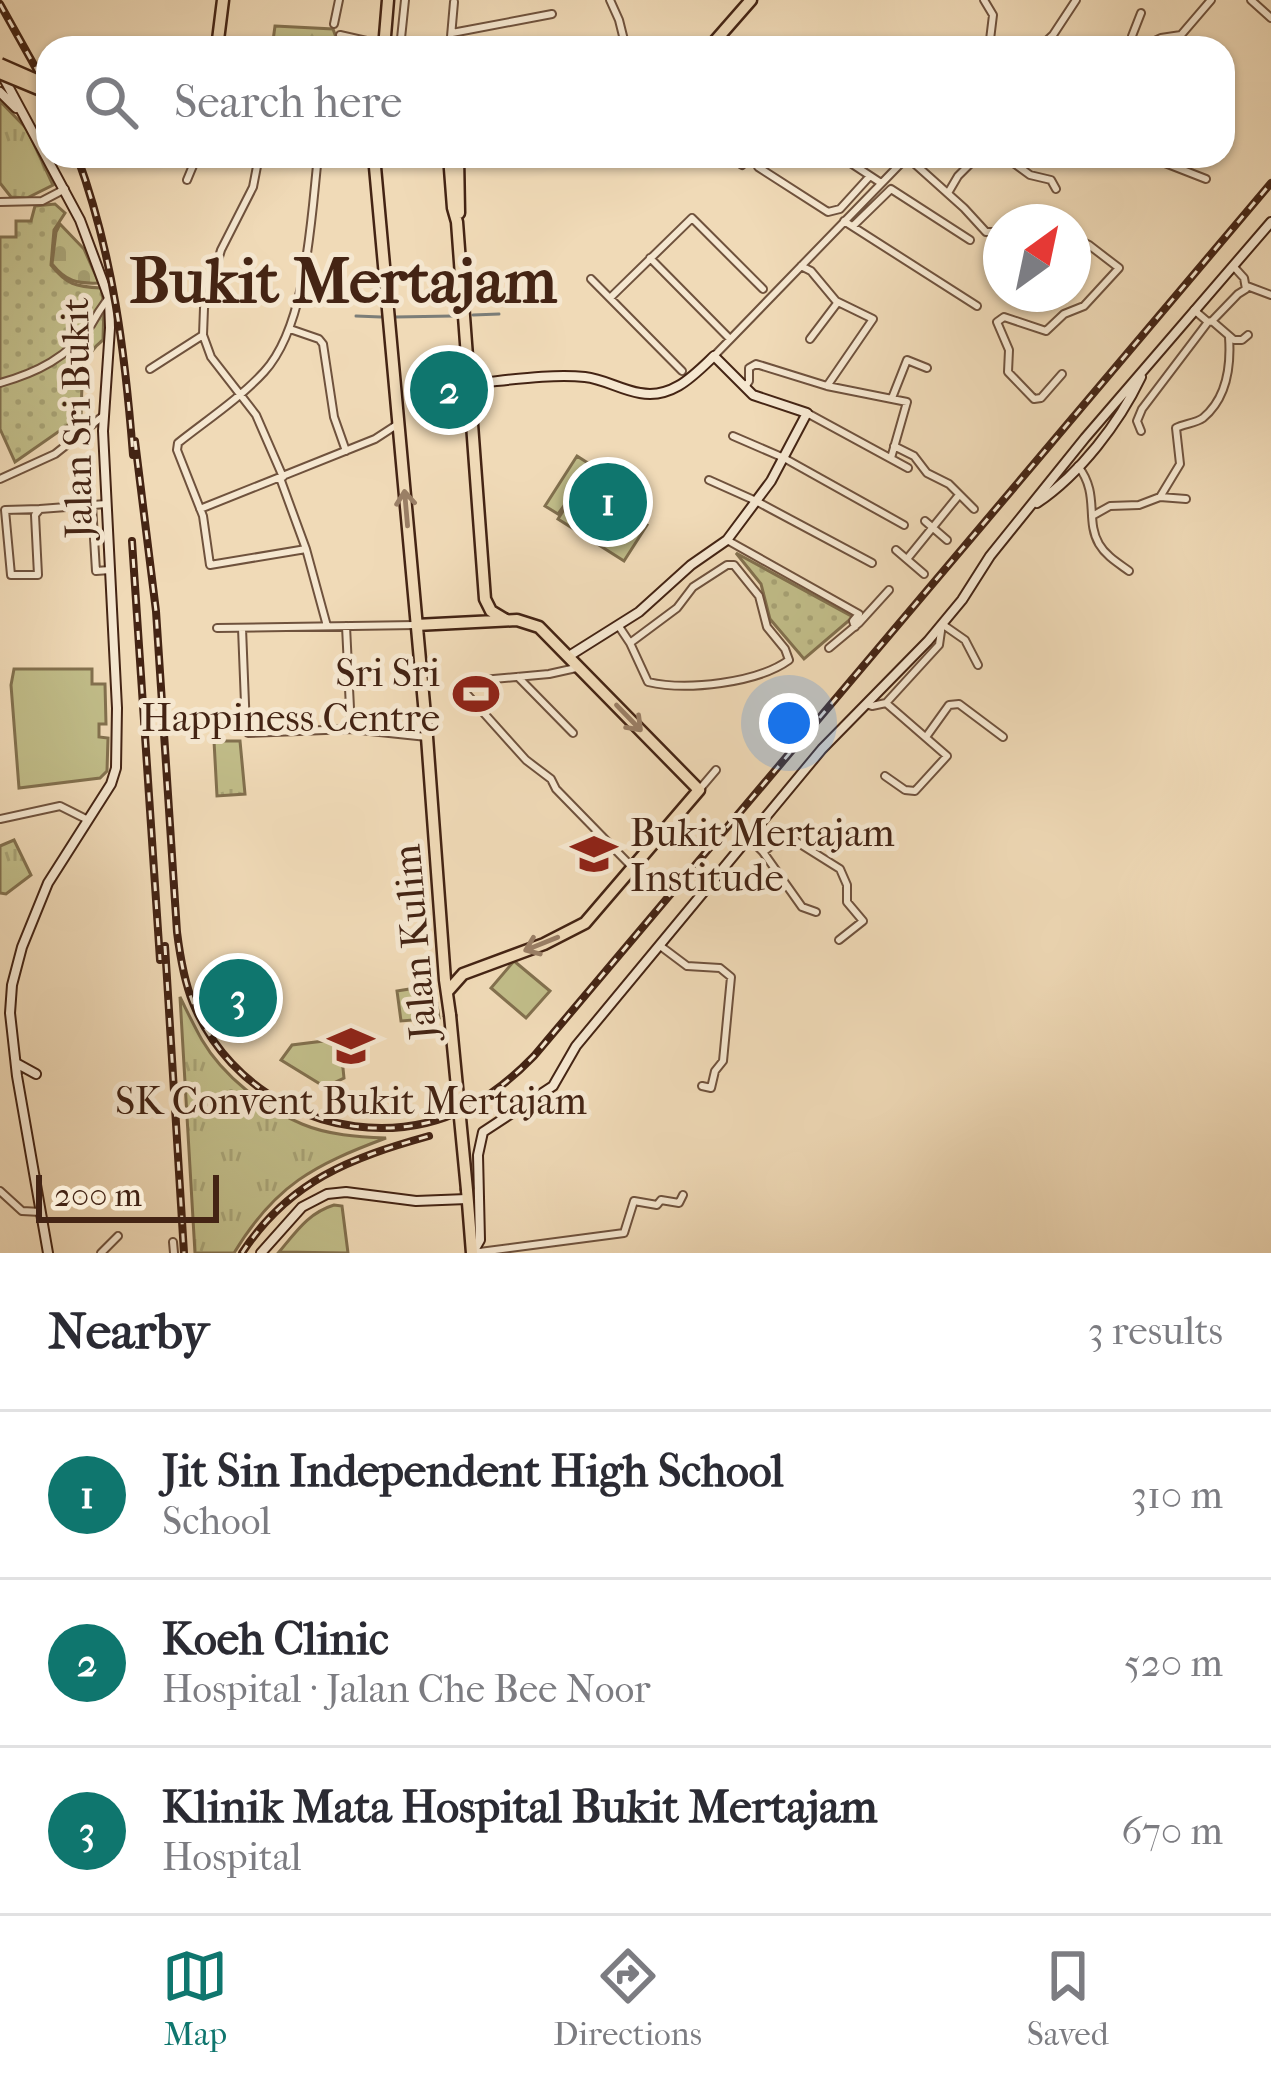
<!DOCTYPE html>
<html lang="en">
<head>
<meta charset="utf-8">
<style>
	:root { --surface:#fff; --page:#f7f7f7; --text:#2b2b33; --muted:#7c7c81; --line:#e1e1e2; --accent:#0f766e }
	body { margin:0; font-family:"IM FELL French Canon",serif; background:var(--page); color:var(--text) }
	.compass { position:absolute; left:983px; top:204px; width:108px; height:108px; border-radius:50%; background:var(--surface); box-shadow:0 3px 9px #0004; rotate:33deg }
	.scale { position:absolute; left:36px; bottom:30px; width:183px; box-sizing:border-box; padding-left:12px; border:6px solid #442414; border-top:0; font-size:33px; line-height:42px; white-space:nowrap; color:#442414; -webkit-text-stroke:9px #f5e7d0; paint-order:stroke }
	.you { position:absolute; left:789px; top:723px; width:42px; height:42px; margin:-30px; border:9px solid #fff; border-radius:50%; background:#1a73e8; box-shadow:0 0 0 18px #1a73e833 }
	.badge { display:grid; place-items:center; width:78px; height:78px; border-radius:50%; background:var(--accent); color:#fff; font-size:39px; font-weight:700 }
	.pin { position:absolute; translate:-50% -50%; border:6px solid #fff; box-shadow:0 3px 12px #0006 }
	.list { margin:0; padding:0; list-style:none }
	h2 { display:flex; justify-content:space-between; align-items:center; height:156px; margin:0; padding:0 48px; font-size:51px }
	h2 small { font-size:39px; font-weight:400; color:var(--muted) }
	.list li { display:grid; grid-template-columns:78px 1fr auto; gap:36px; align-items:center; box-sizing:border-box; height:168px; padding:0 48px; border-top:3px solid var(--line) }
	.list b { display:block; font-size:45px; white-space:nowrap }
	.list p { margin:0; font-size:39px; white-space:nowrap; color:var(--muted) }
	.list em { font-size:39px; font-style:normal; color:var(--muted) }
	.icon { flex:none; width:66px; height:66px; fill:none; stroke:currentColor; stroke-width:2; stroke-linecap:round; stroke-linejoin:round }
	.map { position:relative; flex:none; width:1271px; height:1253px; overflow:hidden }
	.search { position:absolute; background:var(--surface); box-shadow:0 3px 9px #0004; left:36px; right:36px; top:36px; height:132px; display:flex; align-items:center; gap:30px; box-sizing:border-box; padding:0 42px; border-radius:36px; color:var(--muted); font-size:45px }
	.sheet { height:660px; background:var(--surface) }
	nav { display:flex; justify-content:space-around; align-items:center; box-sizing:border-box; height:168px; border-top:3px solid var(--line); background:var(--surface); font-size:33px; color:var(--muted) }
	nav a { display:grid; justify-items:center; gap:6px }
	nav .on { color:var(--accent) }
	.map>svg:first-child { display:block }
	.grass { fill:url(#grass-tufts); stroke:#82704e; stroke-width:3 }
	.forest { fill:url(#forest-firs); stroke:#82704e; stroke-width:3 }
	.cemetery { fill:url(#cemetery-stones); stroke:#82704e; stroke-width:3 }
	.park { fill:url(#park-dots); stroke:#82704e; stroke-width:3 }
	.pitch { fill:#c1bd89; stroke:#82704e; stroke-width:3 }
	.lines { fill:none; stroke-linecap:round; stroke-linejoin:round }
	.stream { stroke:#7b7d78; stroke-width:3 }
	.street-casing { stroke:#6f523d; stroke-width:10 }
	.secondary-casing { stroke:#442414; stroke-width:12 }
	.primary-casing { stroke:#442414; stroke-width:15 }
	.street { stroke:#f5e7d0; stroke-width:6 }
	.secondary { stroke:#f5e7d0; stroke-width:8 }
	.primary { stroke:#f0dab7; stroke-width:10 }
	.rail-casing { stroke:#442414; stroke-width:8 }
	.rail { stroke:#f5e7d0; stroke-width:3; stroke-dasharray:9; stroke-linecap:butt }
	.primary-bridge-casing { stroke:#442414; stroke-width:15; stroke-linecap:butt }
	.primary-bridge { stroke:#f0dab7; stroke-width:10 }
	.oneway { stroke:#9a7f66 }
	.labels { text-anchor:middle; stroke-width:10; stroke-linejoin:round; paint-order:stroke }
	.street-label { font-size:39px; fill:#442414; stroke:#f5e7d0 }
	.poi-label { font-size:39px; fill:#442414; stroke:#f5e7d0; text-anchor:end }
	.town-label { font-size:63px; font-weight:bold; fill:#442414; stroke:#f5e7d0 }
</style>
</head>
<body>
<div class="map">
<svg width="1271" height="1253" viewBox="0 0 1271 1253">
	<defs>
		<pattern id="grass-tufts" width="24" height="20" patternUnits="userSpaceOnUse" patternTransform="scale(3)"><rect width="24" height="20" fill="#c1bd89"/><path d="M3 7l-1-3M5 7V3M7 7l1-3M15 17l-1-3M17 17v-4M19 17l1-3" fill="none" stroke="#a7a275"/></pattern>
		<pattern id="forest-firs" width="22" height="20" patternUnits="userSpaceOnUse" patternTransform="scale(3)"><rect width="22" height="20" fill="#c1bd89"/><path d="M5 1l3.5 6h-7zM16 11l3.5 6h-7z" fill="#a7a275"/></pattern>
		<pattern id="cemetery-stones" width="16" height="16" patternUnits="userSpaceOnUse" patternTransform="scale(3)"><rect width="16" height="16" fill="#c1bd89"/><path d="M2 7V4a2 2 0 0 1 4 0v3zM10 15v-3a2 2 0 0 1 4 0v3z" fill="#a7a275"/></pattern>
		<pattern id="park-dots" width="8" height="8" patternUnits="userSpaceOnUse" patternTransform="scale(3)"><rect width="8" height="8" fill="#c1bd89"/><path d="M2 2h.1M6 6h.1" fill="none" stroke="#a7a275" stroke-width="1.8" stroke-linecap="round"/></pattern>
	</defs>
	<rect width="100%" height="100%" fill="#f0dab7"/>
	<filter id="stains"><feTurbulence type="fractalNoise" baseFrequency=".00167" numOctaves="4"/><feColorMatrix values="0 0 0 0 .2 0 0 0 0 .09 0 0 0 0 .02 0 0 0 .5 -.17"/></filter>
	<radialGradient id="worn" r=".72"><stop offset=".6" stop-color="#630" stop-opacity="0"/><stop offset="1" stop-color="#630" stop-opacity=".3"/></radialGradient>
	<path class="grass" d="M 0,101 L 27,129 L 53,185 L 27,198 L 11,197 L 0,183 Z
		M 214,741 L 240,741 L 245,794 L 217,796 Z
		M 14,840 L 31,875 L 6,894 L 0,893 L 0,846 Z
		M 180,997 C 187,1011 194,1026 202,1040 C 223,1076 264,1108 302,1124 C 328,1135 358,1137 386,1138 C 314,1165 275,1185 234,1253 L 195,1253 Z"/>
	<path class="forest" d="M 275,26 L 333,29 L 337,40 L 334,48 L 272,48 Z"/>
	<path class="cemetery" d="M 60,224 L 84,249 L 99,283 C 76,284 66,281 52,264 L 56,232 Z"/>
	<path class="park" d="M 55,204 L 65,213 L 54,230 L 51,265 C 66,284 76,287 101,288 L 104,304 L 103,340 C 77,360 83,385 81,416 L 15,462 L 0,429 L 0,237 L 16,237 L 16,221 L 31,221 L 35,206 Z
		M 736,553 L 853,617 L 804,659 L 770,619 L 761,584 Z"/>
	<path class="pitch" d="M 577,456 L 647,501 L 636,518 L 647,525 L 624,561 L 558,519 L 582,481 L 558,514 L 545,506 Z
		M 14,669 L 92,669 L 92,684 L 105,684 L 106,724 L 99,724 L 99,737 L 108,738 L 107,771 L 100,778 L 19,788 L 11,685 Z
		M 514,961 L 550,991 L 526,1018 L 491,988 Z
		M 434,985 L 439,1018 L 401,1021 L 397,991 Z
		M 340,1039 L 344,1078 L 325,1087 L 281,1060 L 292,1045 Z
		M 334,1205 L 342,1206 L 348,1253 L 279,1252 C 296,1232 308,1213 334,1205 Z"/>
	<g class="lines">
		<path class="stream" d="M 473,315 L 499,314
			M 356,316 L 381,317
			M 395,317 L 453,316"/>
		<g class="street-casing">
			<path id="street" d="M 610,0 L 619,20 L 626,48
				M 984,0 L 993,15 L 989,48
				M 1251,0 L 1271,18
				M 334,24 L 339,0
				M 452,33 L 552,14
				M 340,35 L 384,45
				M 400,48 L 405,0
				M 450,48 L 454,2
				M 1039,48 L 1053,35 L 1076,0
				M 1136,48 L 1132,36 L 1141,13
				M 1140,48 L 1161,38 L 1181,35 L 1211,0
				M 259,156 L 253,187 L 221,250 L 204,308 L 203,335 L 211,357 L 256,415 L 283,477
				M 729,156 L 742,165 L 750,156
				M 759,156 L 758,167 L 828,212 L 840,209 L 870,176
				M 840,156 L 881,183
				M 906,156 L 964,208 L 986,232 L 1001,232
				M 1005,156 L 1015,164 L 1024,156
				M 1147,156 L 1206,179
				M 1066,163 L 1076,156
				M 1015,164 L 1030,175 L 1051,180 L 1056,189
				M 187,180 L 197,156
				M 948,193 L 958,176 L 978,156
				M 0,202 L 42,201 L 65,189
				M 844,221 L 977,306
				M 853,226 L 891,189 L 970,240
				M 650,258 L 730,339
				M 801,266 L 811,271 L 836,301 L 873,319 L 827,386
				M 591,279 L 682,371
				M 1247,286 L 1271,295
				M 610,298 L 692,218 L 763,289
				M 1194,310 L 1208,322 L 1212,321 L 1234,340 L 1242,340 L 1248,335
				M 1212,321 L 1238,294 L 1246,289 L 1244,278 L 1234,267
				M 290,329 L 319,339 L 323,344 L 334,417 L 346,451
				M 810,339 L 838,302
				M 714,356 L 907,157
				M 150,369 L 203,335
				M 1062,374 L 1041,398 L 1034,399 L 1008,372 L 1009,350 L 997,322 L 1004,317 L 1046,331 L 1064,314 L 1084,306 L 1119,268 L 1089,245 L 1073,237
				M 0,383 C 36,373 69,357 91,325 C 96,316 101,308 107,300
				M 745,387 L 749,381 L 749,368 L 756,364 L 827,386 L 907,402 L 891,458
				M 892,398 L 907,360 L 927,368
				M 807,413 L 908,468
				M 1141,431 L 1137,421 L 1142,409 L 1208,322
				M 733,436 L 784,458 L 904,525
				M 894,446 L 914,456 L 927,473 L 949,484 L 974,509
				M 1078,466 C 1100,494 1085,520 1099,544 C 1106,556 1118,563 1129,571
				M 280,478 L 306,549 L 327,626
				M 0,479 L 55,454 L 103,416
				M 709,480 L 756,501 L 872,563
				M 1160,497 L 1180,464 L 1176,428 C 1184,424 1196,423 1203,418 C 1227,398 1231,365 1229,337
				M 92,505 L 96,571 L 110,570
				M 40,509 L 5,510 L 11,575 L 38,575 L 35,515 L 40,509 L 106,504
				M 200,509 L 375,439 L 395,426
				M 1094,515 L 1110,506 L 1139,505 L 1160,497 L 1186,499
				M 925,521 L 947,540
				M 727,540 L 859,614 L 853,621 L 855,627
				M 306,549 L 210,565 L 203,516 L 177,450 L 178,443 C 207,420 239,399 264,372 C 307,325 311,218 318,156
				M 896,550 L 924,574
				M 907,559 L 959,495
				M 618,625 L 630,643 L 648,682 C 687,691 757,683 789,660 L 785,649 L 767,627 L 759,596 L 734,565 L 727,565 L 693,587 L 677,608 L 630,643
				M 346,626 L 351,729
				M 217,628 L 416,625
				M 242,628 L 246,729 L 248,733 L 351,729 L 427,737
				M 829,648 L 859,623 L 889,590
				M 576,668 L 549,674 L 471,681 L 464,685 L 465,692 L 526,760 L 551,779 L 556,789 L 633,868
				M 518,677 L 573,733
				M 886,703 L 939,645 L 942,624 L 965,640 L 978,665
				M 866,704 L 872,706 L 886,703 L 947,756 L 915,791 L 905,790 L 885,776
				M 926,737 L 949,705 L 959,704 L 1003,737
				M 699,790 L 716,770
				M 0,819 L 60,806 L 88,820
				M 748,837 L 763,852 L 783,837 L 789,837 L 840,869 L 847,885 L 847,902 L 863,921 L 839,940
				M 763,852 L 802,907 L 816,912
				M 659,945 L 687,966 L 720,968 L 731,977 L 723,1061 L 715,1071 L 711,1088 L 702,1086
				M 0,1191 L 22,1211 L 41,1212
				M 173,1242 L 174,1253
				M 101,1253 L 118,1236
				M 472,1253 L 624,1233 L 634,1201 L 657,1205 L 661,1200 L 679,1203 L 683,1195"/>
		</g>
		<g class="secondary-casing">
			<path id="secondary" d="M 1,73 L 80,220 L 109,298 L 110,328 L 103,431 L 117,708 L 116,768 L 111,784 L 48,883 L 22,947 L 12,985 L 10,1013 L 17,1076 L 48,1253
				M 0,92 L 16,108
				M 469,384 C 503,381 551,373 585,377 C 604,379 621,390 640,393 C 672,399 693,376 714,356 L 753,395 L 807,413 L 771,481 L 727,540 L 691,565 L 639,612 L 569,656
				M 1037,503 C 1080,474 1119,423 1141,377
				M 16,1063 L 36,1074
				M 473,1252 L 480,1240 L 478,1155 L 483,1132 L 553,1086 L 576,1046 L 822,749 L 928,641 L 962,600 L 990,556 L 1085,438 L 1271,222
				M 261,1253 L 302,1207 L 327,1194 L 346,1192 L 416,1201 L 467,1199"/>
		</g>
		<g class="primary-casing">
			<path id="primary" d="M 217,48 L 223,0
				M 384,48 L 388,0
				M 709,48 L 751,0
				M 172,156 L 174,156
				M 374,156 L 427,737 L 445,980 L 450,1015
				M 449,156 L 453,208 L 457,222 L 485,599 L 491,611 L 506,620
				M 458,156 L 459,213
				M 416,625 L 517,620 L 539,627 L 699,790 L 585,923 L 544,944 L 463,974 L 447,992
				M 467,1190 L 472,1253"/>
		</g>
		<use href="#street" class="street"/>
		<use href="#secondary" class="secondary"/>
		<use href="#primary" class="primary"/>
		<g class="rail-casing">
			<path id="rail" d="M 0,4 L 48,90
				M 77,156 C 113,254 125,352 133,455
				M 135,441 L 156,611 L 177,932 C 180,956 184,981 193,1003 C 230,1094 331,1145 426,1123 C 469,1113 504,1087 534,1056 L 1271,183
				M 132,541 L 160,960
				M 165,946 L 184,1253
				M 242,1253 C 289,1181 350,1158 429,1136"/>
		</g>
		<use href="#rail" class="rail"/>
		<g class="primary-bridge-casing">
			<path id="primary-bridge" d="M 0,64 L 48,85
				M 0,73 L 48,93
				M 450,1015 L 467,1190"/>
		</g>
		<use href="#primary-bridge" class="primary-bridge"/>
	</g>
	<defs><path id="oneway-shaft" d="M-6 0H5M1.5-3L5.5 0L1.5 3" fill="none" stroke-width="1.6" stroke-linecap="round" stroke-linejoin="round" transform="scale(3)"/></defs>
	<g class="oneway">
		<use href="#oneway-shaft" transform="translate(406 508) rotate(-95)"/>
		<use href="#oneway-shaft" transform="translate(629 718) rotate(46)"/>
		<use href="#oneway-shaft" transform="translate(541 944) rotate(158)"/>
	</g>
	<defs>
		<g id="stadium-bare" transform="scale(3.6)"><path d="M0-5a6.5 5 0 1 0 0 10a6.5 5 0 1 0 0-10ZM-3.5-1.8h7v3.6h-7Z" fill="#8f2418" stroke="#f5e7d0" stroke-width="2.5" paint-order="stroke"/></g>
		<g id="university-bare" transform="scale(3.6)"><path d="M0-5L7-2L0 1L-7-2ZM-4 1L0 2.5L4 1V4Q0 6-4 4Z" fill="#8f2418" stroke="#f5e7d0" stroke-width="2.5" paint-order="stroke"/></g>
		<g id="school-bare" transform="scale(3.6)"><path d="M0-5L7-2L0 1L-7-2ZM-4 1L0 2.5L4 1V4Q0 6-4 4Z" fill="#8f2418" stroke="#f5e7d0" stroke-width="2.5" paint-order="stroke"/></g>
	</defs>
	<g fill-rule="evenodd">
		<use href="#stadium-bare" x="476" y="694"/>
		<use href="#university-bare" x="594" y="854"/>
		<use href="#school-bare" x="351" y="1046"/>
	</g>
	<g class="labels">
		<g class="street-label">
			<text transform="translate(76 418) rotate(-91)" y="14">Jalan Sri Bukit</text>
			<text transform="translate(414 942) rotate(-95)" y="14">Jalan Kulim</text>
		</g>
		<g class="poi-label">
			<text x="440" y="686">Sri Sri<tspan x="440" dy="45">Happiness Centre</tspan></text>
			<text x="630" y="846" text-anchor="start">Bukit Mertajam<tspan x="630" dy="45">Institude</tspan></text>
			<text x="351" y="1114" text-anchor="middle">SK Convent Bukit Mertajam</text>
		</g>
		<g class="town-label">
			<text x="343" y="302">Bukit Mertajam</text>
		</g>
	</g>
	<rect width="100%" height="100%" filter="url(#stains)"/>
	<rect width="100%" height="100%" fill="url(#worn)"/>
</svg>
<svg class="compass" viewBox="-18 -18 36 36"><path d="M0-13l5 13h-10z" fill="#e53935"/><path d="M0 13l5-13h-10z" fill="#7c7c81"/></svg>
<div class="scale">200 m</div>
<div class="you"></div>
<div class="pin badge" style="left:608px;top:502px">1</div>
<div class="pin badge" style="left:449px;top:390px">2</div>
<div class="pin badge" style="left:238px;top:998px">3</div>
<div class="search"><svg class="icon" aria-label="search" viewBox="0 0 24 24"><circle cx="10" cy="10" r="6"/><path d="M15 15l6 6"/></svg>Search here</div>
</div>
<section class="sheet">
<h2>Nearby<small>3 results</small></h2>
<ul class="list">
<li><span class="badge">1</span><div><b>Jit Sin Independent High School</b><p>School</p></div><em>310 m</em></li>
<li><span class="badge">2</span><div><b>Koeh Clinic</b><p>Hospital · Jalan Che Bee Noor</p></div><em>520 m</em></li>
<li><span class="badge">3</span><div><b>Klinik Mata Hospital Bukit Mertajam</b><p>Hospital</p></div><em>670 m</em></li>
</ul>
</section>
<nav>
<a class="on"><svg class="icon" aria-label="map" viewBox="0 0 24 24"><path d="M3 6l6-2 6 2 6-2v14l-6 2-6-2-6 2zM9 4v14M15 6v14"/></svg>Map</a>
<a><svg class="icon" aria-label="directions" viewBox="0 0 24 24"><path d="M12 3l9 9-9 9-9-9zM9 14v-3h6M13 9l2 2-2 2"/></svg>Directions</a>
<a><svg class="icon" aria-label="saved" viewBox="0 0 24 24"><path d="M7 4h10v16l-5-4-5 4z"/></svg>Saved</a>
</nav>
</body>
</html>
